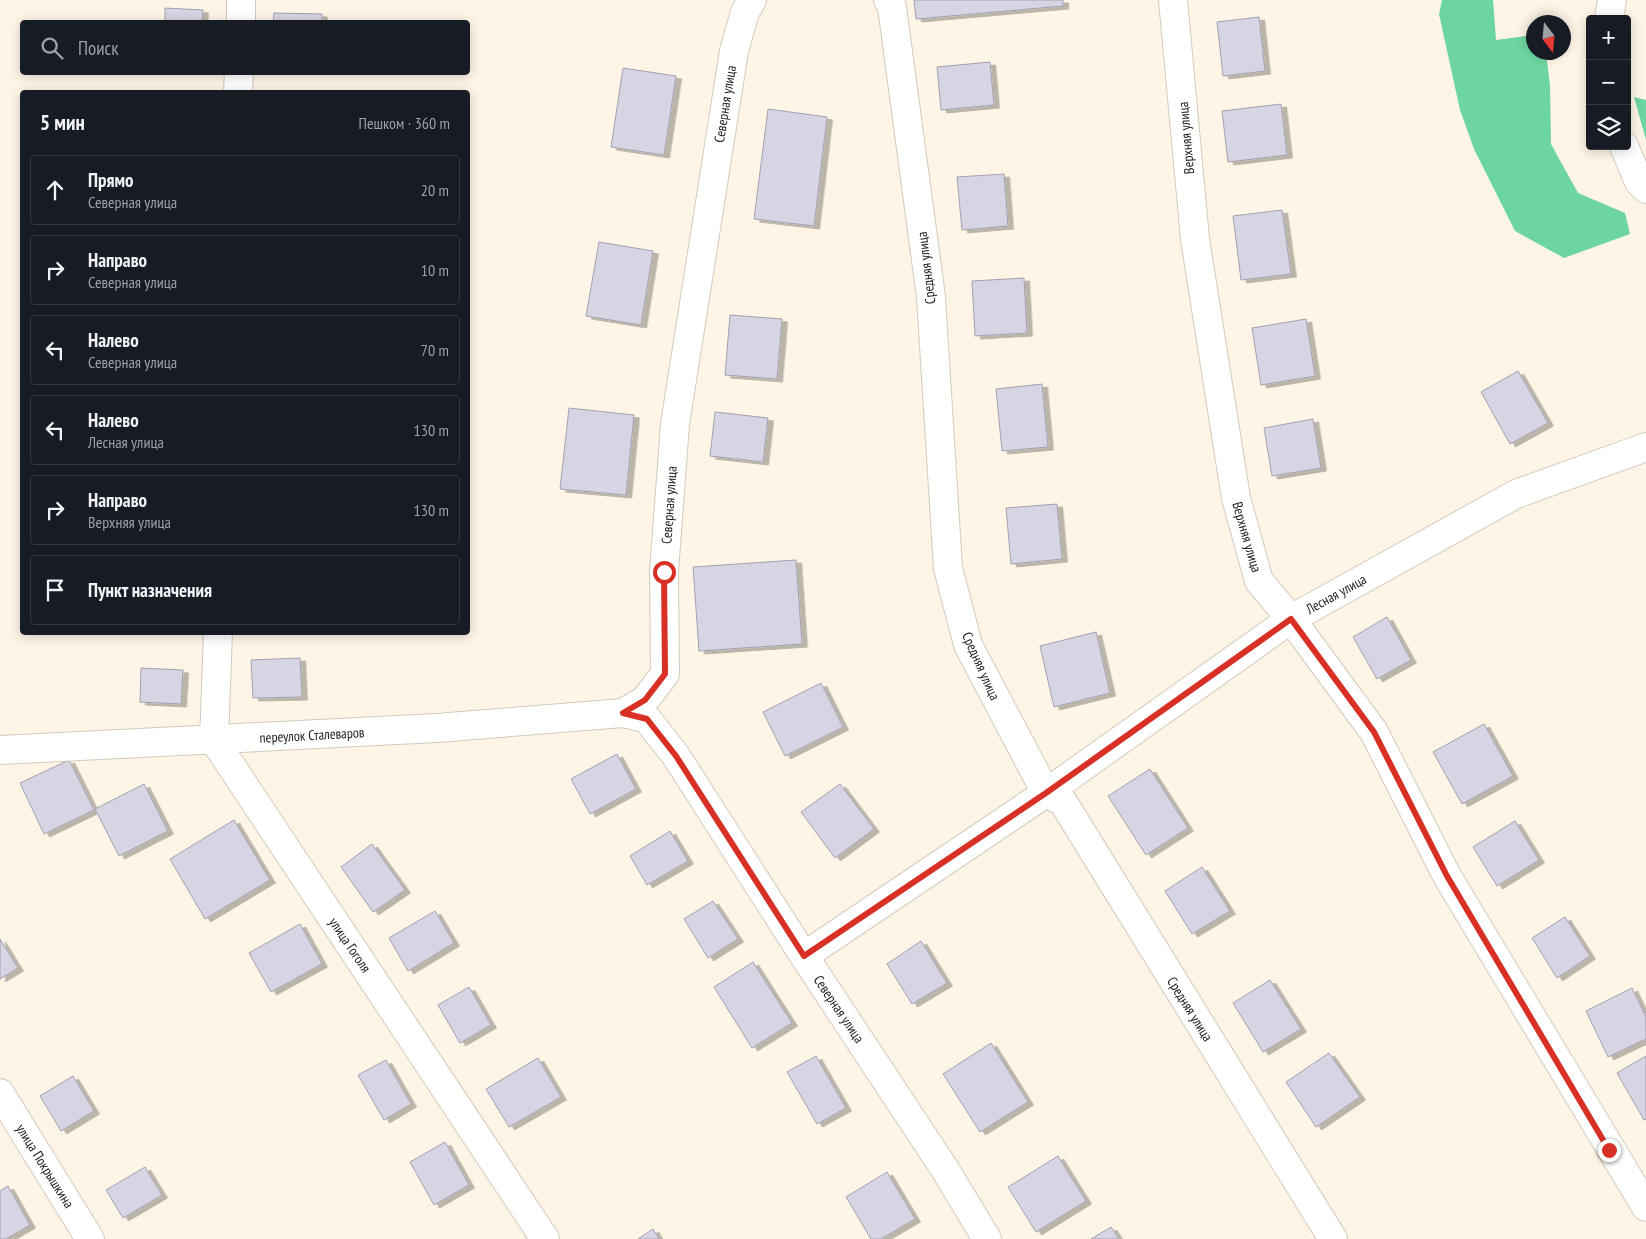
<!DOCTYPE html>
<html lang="ru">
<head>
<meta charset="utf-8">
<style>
	:root { --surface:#171b24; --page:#242831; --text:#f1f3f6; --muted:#9ea1a6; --line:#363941 }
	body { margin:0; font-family:"PT Sans Narrow",sans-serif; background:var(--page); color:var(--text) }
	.controls { position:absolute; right:15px; top:15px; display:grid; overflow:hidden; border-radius:5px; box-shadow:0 2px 12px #0003 }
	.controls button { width:45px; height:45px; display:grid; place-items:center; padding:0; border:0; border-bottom:1px solid var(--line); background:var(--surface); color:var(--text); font:25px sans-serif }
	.compass { position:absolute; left:1526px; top:15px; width:45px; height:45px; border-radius:50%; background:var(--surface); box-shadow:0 2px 12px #0003; rotate:164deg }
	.stop { position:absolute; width:15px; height:15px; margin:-11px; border:4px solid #d93025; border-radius:50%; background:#fff }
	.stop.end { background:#d93025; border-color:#fff; box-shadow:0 1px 5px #0008 }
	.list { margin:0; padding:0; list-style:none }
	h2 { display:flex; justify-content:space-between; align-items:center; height:65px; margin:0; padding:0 20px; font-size:21px }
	h2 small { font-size:16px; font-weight:400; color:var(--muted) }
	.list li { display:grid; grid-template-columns:32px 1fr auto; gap:15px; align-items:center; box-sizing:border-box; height:70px; margin:0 10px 10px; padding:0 10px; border:1px solid var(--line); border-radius:5px }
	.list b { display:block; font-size:19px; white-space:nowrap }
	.list p { margin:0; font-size:16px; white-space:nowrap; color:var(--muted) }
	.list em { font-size:16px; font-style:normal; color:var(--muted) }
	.icon { flex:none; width:28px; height:28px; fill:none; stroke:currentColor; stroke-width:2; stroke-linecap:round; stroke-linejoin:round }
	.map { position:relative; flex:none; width:1646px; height:1239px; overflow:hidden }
	.search { position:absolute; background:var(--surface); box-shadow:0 2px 12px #0003; left:20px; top:20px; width:450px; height:55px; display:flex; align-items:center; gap:12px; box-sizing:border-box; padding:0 18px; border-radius:5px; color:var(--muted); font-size:19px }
	.panel { position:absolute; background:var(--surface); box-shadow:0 2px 12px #0003; left:20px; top:90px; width:450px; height:545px; border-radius:5px }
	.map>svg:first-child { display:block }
	.forest { fill:#6cd5a0 }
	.building { fill:#d7d4e3; stroke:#a3a0af; filter:url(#shadow) }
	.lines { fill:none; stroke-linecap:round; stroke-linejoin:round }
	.minor-casing { stroke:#d3cabd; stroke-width:30 }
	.minor { stroke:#fff; stroke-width:28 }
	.route { stroke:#d93025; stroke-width:6 }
	.labels { text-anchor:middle; stroke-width:5; stroke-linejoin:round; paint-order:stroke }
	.street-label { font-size:14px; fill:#1e1b16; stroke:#fff }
</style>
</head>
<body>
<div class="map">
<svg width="1646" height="1239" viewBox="0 0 1646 1239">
	<defs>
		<filter id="shadow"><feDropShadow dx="5.5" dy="3" stdDeviation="0" flood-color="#0004"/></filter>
	</defs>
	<rect width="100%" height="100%" fill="#fef5e7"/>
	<path class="forest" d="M 1442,0 L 1493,0 L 1496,40 L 1533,35 L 1534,52 L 1546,53 L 1550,85 L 1551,144 L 1578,193 L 1625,213 L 1630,234 L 1564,258 L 1515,231 L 1474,149 L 1460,110 L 1439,14 Z
		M 1634,97 L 1646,100 L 1646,140 Z"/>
	<path class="building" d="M 914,0 L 1063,0 L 1063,6 L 916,19 Z
		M 165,8 L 203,10 L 202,22 L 165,22 Z
		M 274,13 L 322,14 L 322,22 L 273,22 Z
		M 1259,17 L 1265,71 L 1223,76 L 1217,22 Z
		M 990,62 L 994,105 L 941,110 L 937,67 Z
		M 623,68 L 676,76 L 664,155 L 611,147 Z
		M 1281,104 L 1287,155 L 1228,162 L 1222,111 Z
		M 768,109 L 827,117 L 814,226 L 754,219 Z
		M 1004,174 L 1008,226 L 962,230 L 957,177 Z
		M 1282,210 L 1291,274 L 1241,280 L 1233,216 Z
		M 599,242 L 653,251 L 641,325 L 586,316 Z
		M 1024,278 L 1027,333 L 975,336 L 972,281 Z
		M 730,315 L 782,319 L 777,379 L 725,375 Z
		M 1306,319 L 1315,376 L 1261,385 L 1252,328 Z
		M 1518,371 L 1548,423 L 1510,444 L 1481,392 Z
		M 1042,384 L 1048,447 L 1002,451 L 996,389 Z
		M 569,408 L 634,415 L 626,495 L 560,489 Z
		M 715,412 L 768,418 L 763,462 L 710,456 Z
		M 1313,419 L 1321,468 L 1272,476 L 1264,428 Z
		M 1057,504 L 1062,559 L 1011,564 L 1006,508 Z
		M 796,560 L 802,644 L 699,651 L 693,567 Z
		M 1387,617 L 1411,660 L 1377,679 L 1353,637 Z
		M 1096,632 L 1110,693 L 1054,707 L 1040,646 Z
		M 300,658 L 302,697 L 253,698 L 251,660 Z
		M 141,668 L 183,670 L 181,704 L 140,702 Z
		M 821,683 L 843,727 L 785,756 L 763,712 Z
		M 1484,724 L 1513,776 L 1462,804 L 1433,752 Z
		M 617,754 L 636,789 L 590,814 L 571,779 Z
		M 69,760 L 94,810 L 44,834 L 20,783 Z
		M 1150,769 L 1188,828 L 1146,855 L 1108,796 Z
		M 144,784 L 168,831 L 119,856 L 95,809 Z
		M 840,784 L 874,829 L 835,858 L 801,812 Z
		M 234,820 L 270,880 L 205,919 L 170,859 Z
		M 1515,821 L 1539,860 L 1497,886 L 1473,847 Z
		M 670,831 L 688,861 L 647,885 L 630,856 Z
		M 372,844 L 405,890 L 373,912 L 341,867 Z
		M 1202,867 L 1230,911 L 1192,934 L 1165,891 Z
		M 713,901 L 738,939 L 708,958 L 684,919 Z
		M 435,911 L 454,943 L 408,971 L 389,938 Z
		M 1565,917 L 1590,956 L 1557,978 L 1532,938 Z
		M 300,924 L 322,964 L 271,992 L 249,953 Z
		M 0,939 L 18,968 L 0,979 Z
		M 921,941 L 947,983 L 912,1004 L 887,964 Z
		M 753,962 L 792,1023 L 752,1048 L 714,987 Z
		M 1270,980 L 1301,1029 L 1263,1052 L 1233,1003 Z
		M 469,987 L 491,1025 L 460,1043 L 438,1005 Z
		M 1632,988 L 1646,1017 L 1646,1039 L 1608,1057 L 1586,1011 Z
		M 991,1043 L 1028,1102 L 980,1132 L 943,1074 Z
		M 1329,1053 L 1360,1097 L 1316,1127 L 1286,1082 Z
		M 816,1056 L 846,1108 L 817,1124 L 787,1072 Z
		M 1646,1056 L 1646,1119 L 1644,1120 L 1617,1073 Z
		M 538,1058 L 561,1097 L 509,1127 L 486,1089 Z
		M 386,1060 L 411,1104 L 384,1120 L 358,1075 Z
		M 73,1076 L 94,1111 L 61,1131 L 40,1096 Z
		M 445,1142 L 469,1185 L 434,1205 L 410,1162 Z
		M 1058,1156 L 1086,1201 L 1036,1232 L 1008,1187 Z
		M 145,1167 L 162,1195 L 123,1218 L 106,1190 Z
		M 887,1172 L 915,1219 L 881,1239 L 871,1239 L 846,1197 Z
		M 8,1186 L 30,1225 L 6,1239 L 0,1239 L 0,1191 Z
		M 1111,1227 L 1119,1239 L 1091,1239 Z
		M 653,1229 L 659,1239 L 638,1239 Z"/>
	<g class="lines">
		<g class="minor-casing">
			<path id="minor" d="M 752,0 L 745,12 L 734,51 L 675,424 L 664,572 L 665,674 L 645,700 L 623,713 L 647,719 L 676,756 L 804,956 L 946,1171 L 987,1239
				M 888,0 L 892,7 L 931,297 L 948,568 L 968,645 L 1046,793 L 1063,802 L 1333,1239
				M 1173,0 L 1195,239 L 1236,498 L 1259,581 L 1291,619 L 1374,732 L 1447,876 L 1646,1207
				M 1609,19 L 1612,0
				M 241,22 L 241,0
				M 238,92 L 239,72
				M 1624,146 L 1639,182 L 1646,189
				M 218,632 L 214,740 L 545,1239
				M 0,750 L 437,728 L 623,713
				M 804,956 L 1046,793 L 1291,619 L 1516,494 L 1646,447
				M 0,1093 L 90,1239"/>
		</g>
		<use href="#minor" class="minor"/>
	</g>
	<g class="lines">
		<path class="route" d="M 664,572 L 665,674 L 645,700 L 623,713 L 647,719 L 676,756 L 804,956 L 1046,793 L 1291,619 L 1374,732 L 1447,876 L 1609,1150"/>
	</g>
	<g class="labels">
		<g class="street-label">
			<text transform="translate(725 104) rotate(-81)" y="5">Северная улица</text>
			<text transform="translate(1186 138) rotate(-95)" y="5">Верхняя улица</text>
			<text transform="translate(926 268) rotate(-97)" y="5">Средняя улица</text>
			<text transform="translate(669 505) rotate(-86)" y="5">Северная улица</text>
			<text transform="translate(1247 537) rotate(74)" y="5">Верхняя улица</text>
			<text transform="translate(1336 594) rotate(-29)" y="5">Лесная улица</text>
			<text transform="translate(981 666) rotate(66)" y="5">Средняя улица</text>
			<text transform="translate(312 735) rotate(-3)" y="5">переулок Сталеваров</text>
			<text transform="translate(350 945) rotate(56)" y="5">улица Гоголя</text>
			<text transform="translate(839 1009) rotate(56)" y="5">Северная улица</text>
			<text transform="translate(1190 1009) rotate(58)" y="5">Средняя улица</text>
			<text transform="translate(45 1166) rotate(58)" y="5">улица Покрышкина</text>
		</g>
	</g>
</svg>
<div class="controls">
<button>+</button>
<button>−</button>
<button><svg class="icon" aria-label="layers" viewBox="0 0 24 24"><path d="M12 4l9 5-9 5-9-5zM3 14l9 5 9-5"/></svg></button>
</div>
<svg class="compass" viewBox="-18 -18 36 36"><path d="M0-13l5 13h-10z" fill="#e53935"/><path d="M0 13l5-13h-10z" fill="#9ea1a6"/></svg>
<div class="stop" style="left:664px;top:572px"></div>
<div class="stop end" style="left:1609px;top:1150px"></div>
<div class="search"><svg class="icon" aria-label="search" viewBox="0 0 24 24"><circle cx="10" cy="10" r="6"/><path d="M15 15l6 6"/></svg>Поиск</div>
<section class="panel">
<h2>5 мин<small>Пешком · 360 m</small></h2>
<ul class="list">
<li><svg class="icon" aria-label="ahead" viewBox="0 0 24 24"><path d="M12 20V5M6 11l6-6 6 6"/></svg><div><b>Прямо</b><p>Северная улица</p></div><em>20 m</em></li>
<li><svg class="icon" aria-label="right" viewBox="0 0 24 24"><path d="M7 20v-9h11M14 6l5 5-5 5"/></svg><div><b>Направо</b><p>Северная улица</p></div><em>10 m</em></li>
<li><svg class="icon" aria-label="left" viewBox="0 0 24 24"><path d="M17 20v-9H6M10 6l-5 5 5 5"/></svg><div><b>Налево</b><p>Северная улица</p></div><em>70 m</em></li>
<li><svg class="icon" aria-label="left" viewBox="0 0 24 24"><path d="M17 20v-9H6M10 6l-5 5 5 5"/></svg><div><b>Налево</b><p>Лесная улица</p></div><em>130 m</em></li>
<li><svg class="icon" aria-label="right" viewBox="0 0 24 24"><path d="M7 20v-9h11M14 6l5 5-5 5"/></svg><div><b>Направо</b><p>Верхняя улица</p></div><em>130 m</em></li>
<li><svg class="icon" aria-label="arrive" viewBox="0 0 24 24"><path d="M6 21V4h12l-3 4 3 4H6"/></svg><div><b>Пункт назначения</b></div></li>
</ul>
</section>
</div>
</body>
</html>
